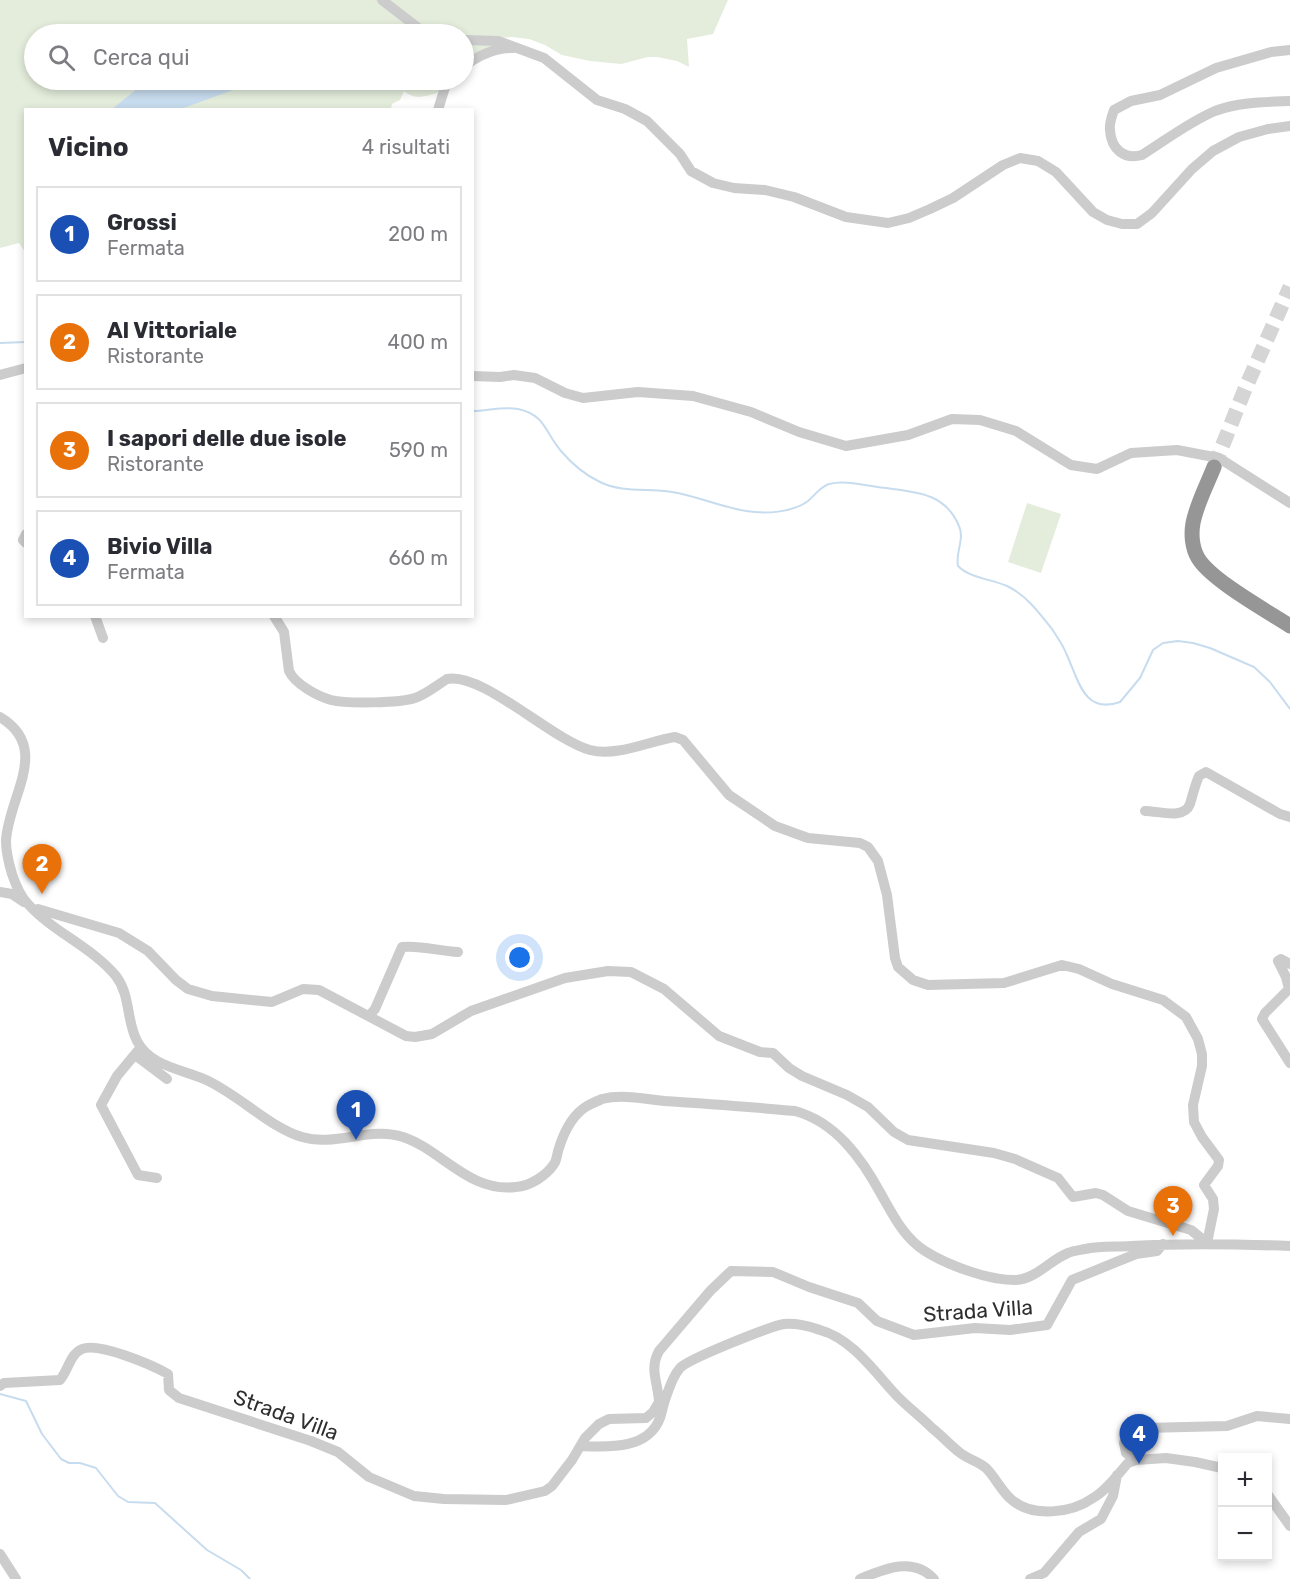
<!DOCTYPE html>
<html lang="it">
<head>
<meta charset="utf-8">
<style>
	:root { --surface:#fff; --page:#f2f2f3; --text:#2b2b33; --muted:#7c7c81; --line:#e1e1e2; --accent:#f02728 }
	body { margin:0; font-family:Rubik,sans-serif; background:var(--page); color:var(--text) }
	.controls { position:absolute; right:18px; bottom:18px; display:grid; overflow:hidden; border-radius:0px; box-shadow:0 3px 9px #0003 }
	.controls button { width:54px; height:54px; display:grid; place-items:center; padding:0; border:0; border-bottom:2px solid var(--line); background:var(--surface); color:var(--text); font:30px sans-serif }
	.you { position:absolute; left:520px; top:958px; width:21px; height:21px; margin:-15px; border:4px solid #fff; border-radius:50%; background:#1a73e8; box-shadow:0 0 0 9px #1a73e833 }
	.badge { display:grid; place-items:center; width:39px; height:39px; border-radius:50%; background:var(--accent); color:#fff; font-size:20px; font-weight:700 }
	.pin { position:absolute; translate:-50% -50px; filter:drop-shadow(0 2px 3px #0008) }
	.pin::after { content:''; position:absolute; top:32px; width:21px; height:18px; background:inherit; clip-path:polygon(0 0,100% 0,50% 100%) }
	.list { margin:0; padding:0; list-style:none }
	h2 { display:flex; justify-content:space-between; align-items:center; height:78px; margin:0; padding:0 24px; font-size:26px }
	h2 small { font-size:20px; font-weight:400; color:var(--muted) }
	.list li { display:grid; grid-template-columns:39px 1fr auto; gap:18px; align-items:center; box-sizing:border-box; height:96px; margin:0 12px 12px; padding:0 12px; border:2px solid var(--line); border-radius:0px }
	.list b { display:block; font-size:22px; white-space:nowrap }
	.list p { margin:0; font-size:20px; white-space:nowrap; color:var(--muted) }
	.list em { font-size:20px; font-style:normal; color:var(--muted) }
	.icon { flex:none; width:33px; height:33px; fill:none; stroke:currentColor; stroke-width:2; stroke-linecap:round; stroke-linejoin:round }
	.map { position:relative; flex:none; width:1290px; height:1579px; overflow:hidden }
	.search { position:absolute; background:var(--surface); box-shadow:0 3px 9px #0003; left:24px; top:24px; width:450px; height:66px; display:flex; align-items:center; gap:15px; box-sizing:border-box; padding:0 21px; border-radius:33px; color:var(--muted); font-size:22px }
	.panel { position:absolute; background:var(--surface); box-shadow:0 3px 9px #0003; left:24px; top:108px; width:450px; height:510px; border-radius:0px }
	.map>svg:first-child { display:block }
	.green { fill:#e4eddc }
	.water { fill:#c7dcee }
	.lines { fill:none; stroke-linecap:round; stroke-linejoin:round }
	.stream { stroke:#c7dcee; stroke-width:2 }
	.highway-tunnel { stroke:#d5d5d5; stroke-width:15; stroke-dasharray:15 8; stroke-linecap:butt }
	.minor { stroke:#ccc; stroke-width:10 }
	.highway { stroke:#969696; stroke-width:15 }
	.labels { text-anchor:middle; stroke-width:6; stroke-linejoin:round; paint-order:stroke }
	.street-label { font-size:21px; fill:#2f2f2f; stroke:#fff }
</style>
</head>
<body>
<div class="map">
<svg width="1290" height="1579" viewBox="0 0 1290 1579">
	<rect width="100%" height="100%" fill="#fff"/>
	<path class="green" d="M 0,0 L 728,0 L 713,34 L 687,39 L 689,67 L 677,61 L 657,57 L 648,57 L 621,64 L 590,61 L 562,55 L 545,45 L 529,39 L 512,37 L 500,38 L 496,47 L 464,61 L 464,34 L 34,34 L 34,80 L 445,80 L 437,93 C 423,97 415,100 404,91 L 400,100 L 392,104 L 391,109 L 26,110 L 25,252 L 19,243 L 0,248 Z
		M 1027,503 L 1061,514 L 1041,573 L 1008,562 Z"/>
	<path class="water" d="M 217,24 L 230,27 L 237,34 L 199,34 L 206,28 Z
		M 148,80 L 247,80 L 244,86 L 181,109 L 112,109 Z"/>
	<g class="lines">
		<path class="stream" d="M 0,343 L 26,342
			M 472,411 C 488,411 502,406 518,409 C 546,415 545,433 561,451 C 572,464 585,475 600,482 C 622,493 648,488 672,492 C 697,496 721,507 746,511 C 765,514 792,513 808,501 C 815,495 820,487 829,484 C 845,480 862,485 878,487 C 911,492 944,490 959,526 C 965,539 955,553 958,566 C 971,579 993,579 1009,587 C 1027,596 1040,614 1052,629 C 1057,637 1063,645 1066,653 C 1078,678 1083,715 1120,702 L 1140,678 L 1153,650 L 1163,643 L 1178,641 L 1193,643 L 1210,648 L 1254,667 L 1270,682 L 1290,709
			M 0,1394 L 26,1401 L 42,1434 L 61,1459 L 69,1463 L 80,1463 L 96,1468 L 118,1496 L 128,1502 L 155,1503 L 207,1550 L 241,1570 L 250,1579"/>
		<path class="highway-tunnel" d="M 1214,467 L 1245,389 L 1290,287"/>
		<path class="minor" d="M 382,0 L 426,34
			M 464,40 L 498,41 L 544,58 L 597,100 L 625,109 L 647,121 L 680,154 L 691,171 L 713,183 L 734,188 L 765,190 L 794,197 L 846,217 L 888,223 L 909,218 L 930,209 L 953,198 L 1003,165 L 1020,158 L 1038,161 L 1056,172 L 1093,212 L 1107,220 L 1122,224 L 1137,224 L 1152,213 L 1192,169 L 1213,151 L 1239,137 L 1268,129 L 1290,126
			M 1290,50 L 1271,52 L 1216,68 L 1160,95 L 1131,101 L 1114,110 C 1112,116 1109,123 1110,130 C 1111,149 1124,160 1142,155 C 1166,140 1189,122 1215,111 C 1238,102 1265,102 1290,101
			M 464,66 C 478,56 494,47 513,48
			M 438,110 L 445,87 L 451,80
			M 0,375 L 26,368
			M 472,376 L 500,377 L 514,375 L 535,378 L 565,393 L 583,398 L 638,392 L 693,396 L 751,412 L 799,432 L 846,446 L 908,435 L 952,419 L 980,420 L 1016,431 L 1071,465 L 1097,469 L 1131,453 L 1177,450 L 1219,458 L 1290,503
			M 26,534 L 23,540 L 26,543
			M 95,616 L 103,638
			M 274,616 L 284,632 L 289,671 C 295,684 317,696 331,700 C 347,704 400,703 415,698 C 427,694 437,685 447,679 C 483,672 552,740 590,750 C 617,757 649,741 675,737 L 683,740 L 729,795 L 775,826 L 808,838 L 860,843 L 868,847 L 878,861 L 887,895 L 895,958 L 898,967 L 913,980 L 928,985 L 1004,983 L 1062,965 L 1079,969 L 1112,984 L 1163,1000 L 1186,1017 L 1198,1039 L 1202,1054 L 1202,1066 L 1193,1105 L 1194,1122 L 1202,1137 L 1219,1160 L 1218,1166 L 1204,1185 L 1213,1199 L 1214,1209 L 1207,1243
			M 0,717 C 52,748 8,797 6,841 C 6,852 9,864 12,874 C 16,886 20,896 28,904 C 53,932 92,947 116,976 C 131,996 126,1020 137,1041 C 150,1066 181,1069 204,1079 C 237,1093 270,1128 302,1137 C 336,1147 370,1126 403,1137 C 442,1150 469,1193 516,1187 C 530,1186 546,1176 554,1164 C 557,1160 557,1153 559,1148 C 564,1132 572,1115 587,1106 C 591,1104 597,1101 602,1099 C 622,1094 645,1099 665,1101 C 708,1104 752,1107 795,1111 C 836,1122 862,1159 881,1194 C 893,1215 904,1238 925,1251 C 947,1265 990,1281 1016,1280 C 1036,1279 1050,1260 1068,1253 C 1073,1251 1080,1250 1085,1249 C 1100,1246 1116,1247 1131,1246 C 1184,1243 1237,1244 1290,1246
			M 1145,811 C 1159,811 1184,820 1190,804 C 1193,794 1195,785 1199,776 L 1206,772 L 1280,814 L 1290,817
			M 0,892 L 12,894 L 24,902
			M 38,909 L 119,933 L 148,951 L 176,980 L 188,989 L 212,996 L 272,1002 L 303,989 L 319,990 L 406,1036 L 415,1037 L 432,1034 L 471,1011 L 565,978 L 608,971 L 631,972 L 664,989 L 719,1036 L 760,1052 L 773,1053 L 789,1068 L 802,1076 L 847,1095 L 868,1107 L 894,1132 L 908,1140 L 994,1153 L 1015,1159 L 1058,1178 L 1073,1197 L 1096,1193 L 1103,1195 L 1128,1211 L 1191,1230 L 1207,1243
			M 1290,964 L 1281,959 L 1278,961 L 1286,977 L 1289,989 L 1265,1013 L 1262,1019 L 1290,1063
			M 369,1016 L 375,1009 L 402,947 C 420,945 439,951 458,952
			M 141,1047 L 117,1076 L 101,1105 L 138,1175 L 157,1178
			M 135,1055 L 167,1079
			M 0,1386 L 4,1383 L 60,1380 C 68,1371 70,1354 82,1349 C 99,1342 152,1365 168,1374 L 169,1390 L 179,1398 L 311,1441 L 338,1452 L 369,1477 L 414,1496 L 444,1499 L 506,1500 L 545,1491 L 552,1486 L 572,1460 L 585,1438 L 599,1424 L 609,1419 L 646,1418 L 653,1412 L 659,1402 C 658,1382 649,1369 659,1351 L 711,1290 L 731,1271 L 773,1272 L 809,1287 L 858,1303 L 877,1321 L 914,1335 L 975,1328 L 1010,1330 L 1047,1325 L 1072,1280 L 1136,1254 L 1157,1251 L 1163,1244
			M 581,1446 C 608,1447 648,1450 660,1418 C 662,1412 663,1406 665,1400 C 669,1389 672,1377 680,1368 C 688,1359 771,1326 784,1324 C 795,1323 810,1326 820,1330 C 853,1339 876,1374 898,1397 C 909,1408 921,1417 932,1428 C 941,1435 950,1445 959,1452 C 967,1459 978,1461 986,1468 C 996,1478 1001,1491 1012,1500 C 1033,1518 1072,1513 1093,1498 C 1107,1490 1118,1474 1128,1463 L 1136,1460
			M 1222,1468 L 1195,1462 L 1166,1458 L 1136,1460 L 1126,1453 L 1124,1443 L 1131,1431 L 1145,1428 L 1227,1426 L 1257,1416 L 1290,1419
			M 1268,1495 L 1290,1526
			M 0,1554 L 16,1579
			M 860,1579 C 884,1569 913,1556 934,1579
			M 1030,1579 L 1044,1573 L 1079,1532 L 1101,1519 L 1113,1496 L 1117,1475"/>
		<path class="highway" d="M 1214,467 C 1207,485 1197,503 1193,523 C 1191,534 1192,548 1198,558 C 1211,580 1267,611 1290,626"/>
	</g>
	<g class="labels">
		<g class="street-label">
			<text transform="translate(978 1311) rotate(-4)" y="7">Strada Villa</text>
			<text transform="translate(286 1415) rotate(20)" y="7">Strada Villa</text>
		</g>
	</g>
</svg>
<div class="controls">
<button>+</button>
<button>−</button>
</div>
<div class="you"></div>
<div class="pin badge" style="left:356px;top:1140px;background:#1a4fb4">1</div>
<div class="pin badge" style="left:42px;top:894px;background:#e8710a">2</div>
<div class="pin badge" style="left:1173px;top:1236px;background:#e8710a">3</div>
<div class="pin badge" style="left:1139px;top:1464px;background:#1a4fb4">4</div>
<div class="search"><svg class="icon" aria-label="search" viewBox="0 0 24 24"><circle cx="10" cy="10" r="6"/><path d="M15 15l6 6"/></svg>Cerca qui</div>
<section class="panel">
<h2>Vicino<small>4 risultati</small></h2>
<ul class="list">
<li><span class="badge" style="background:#1a4fb4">1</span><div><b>Grossi</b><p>Fermata</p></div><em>200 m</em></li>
<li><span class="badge" style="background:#e8710a">2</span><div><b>Al Vittoriale</b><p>Ristorante</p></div><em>400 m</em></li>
<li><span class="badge" style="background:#e8710a">3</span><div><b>I sapori delle due isole</b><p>Ristorante</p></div><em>590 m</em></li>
<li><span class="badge" style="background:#1a4fb4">4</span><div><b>Bivio Villa</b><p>Fermata</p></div><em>660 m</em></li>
</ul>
</section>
</div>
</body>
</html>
